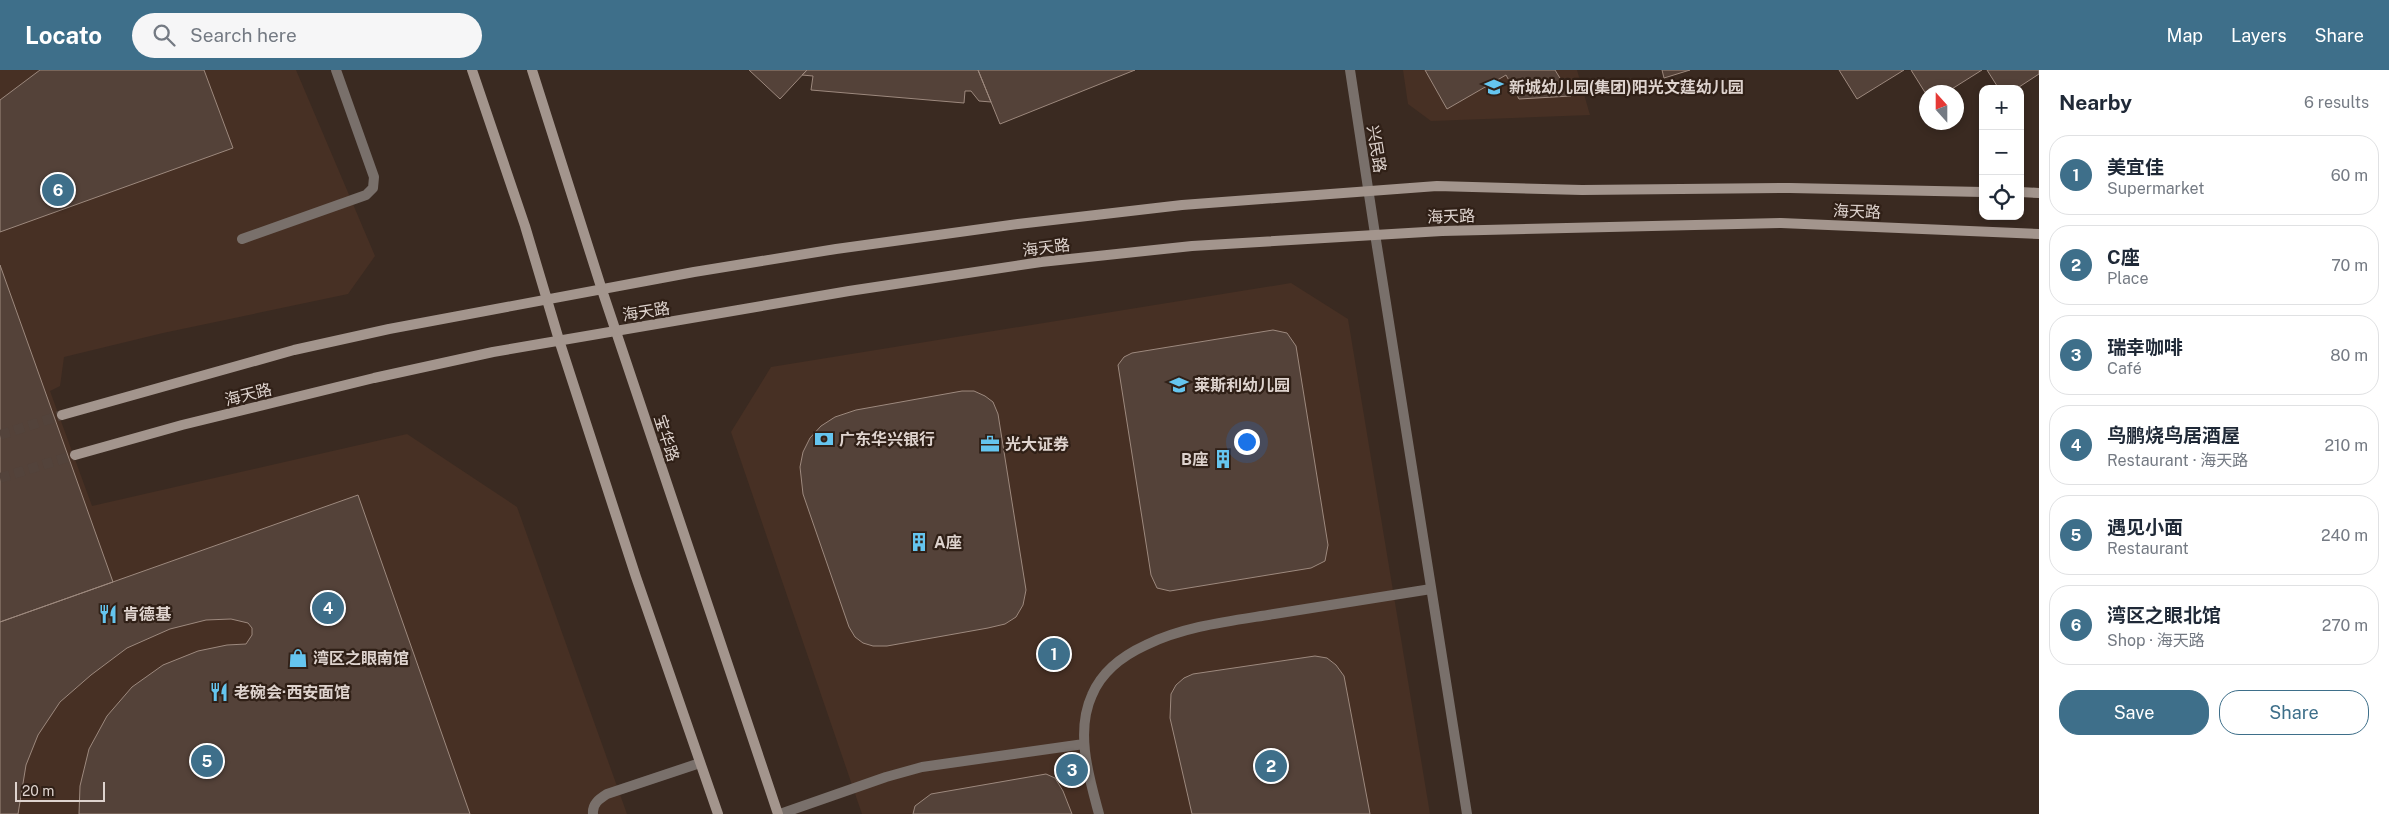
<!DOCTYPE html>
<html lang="en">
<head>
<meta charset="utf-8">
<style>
	:root { --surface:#fff; --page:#f6f6f7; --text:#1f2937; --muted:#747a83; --line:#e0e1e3; --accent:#3e6f8a }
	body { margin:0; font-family:"Public Sans","Noto Sans SC",sans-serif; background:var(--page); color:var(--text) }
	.controls { position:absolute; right:15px; top:15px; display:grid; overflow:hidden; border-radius:10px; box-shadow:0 2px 8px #0003 }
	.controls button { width:45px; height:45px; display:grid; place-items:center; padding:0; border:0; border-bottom:1px solid var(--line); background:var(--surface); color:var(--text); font:25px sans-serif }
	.compass { position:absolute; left:1919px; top:15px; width:45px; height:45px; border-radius:50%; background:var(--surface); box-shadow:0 2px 8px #0003; rotate:339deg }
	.scale { position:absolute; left:15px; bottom:12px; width:90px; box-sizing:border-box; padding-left:5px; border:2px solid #ded3ce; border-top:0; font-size:14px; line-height:18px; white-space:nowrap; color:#ded3ce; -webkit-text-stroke:4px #302017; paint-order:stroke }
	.you { position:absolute; left:1246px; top:371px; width:18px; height:18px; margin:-12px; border:4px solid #fff; border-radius:50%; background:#1a73e8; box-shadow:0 0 0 8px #1a73e833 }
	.badge { display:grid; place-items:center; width:32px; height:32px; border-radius:50%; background:var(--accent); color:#fff; font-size:16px; font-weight:700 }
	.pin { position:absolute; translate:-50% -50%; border:2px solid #fff; box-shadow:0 1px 5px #0006 }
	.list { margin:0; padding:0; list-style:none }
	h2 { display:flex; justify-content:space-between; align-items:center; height:65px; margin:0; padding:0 20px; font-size:21px }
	h2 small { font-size:16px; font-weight:400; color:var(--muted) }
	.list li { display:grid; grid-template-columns:32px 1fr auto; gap:15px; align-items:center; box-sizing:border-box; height:80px; margin:0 10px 10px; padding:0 10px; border:1px solid var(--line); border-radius:20px }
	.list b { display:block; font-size:19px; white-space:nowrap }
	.list p { margin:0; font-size:16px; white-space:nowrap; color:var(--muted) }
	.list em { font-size:16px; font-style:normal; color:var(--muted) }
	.actions { display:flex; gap:10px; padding:15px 20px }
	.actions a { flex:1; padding:11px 0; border:1px solid var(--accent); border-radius:20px; text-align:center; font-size:18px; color:var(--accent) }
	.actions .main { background:var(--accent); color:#fff }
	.icon { flex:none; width:28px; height:28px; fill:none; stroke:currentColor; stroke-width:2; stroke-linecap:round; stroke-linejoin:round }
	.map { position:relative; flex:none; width:2039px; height:744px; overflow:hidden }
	header { display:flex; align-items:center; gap:30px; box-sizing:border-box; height:70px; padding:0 25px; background:var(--accent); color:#fff }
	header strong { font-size:24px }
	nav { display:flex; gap:28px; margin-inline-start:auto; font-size:18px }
	.search { width:350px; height:45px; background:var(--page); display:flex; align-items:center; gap:12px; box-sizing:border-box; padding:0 18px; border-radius:28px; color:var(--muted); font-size:19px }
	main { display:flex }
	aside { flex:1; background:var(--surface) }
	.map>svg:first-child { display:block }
	.built { fill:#473024 }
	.building { fill:#544239; stroke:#9d897e }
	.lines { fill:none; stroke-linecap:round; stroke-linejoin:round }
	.secondary-tunnel { stroke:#53433b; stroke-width:10; stroke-dasharray:10 5; stroke-linecap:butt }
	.service { stroke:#79706b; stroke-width:10 }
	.minor { stroke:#79706b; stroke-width:10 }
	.tertiary { stroke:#79706b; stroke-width:10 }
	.secondary { stroke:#a3958d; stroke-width:10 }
	.labels { text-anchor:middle; stroke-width:4.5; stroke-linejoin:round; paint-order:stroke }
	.poi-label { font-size:16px; font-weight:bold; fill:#ded3ce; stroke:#302017; text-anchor:start }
	.street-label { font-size:16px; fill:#ded3ce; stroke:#302017 }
</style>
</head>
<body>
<header>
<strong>Locato</strong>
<div class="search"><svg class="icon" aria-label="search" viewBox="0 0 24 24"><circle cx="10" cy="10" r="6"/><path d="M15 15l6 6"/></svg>Search here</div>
<nav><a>Map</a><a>Layers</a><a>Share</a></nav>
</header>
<main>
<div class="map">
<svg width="2039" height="744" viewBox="0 0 2039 744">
	<rect width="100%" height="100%" fill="#3a2a21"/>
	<path class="built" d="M 0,0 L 296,0 L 375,186 L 348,224 L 163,263 L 64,287 L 60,316 L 50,321 L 92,436 L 407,364 L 517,437 L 627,744 L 0,744 Z
		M 1403,0 L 1577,0 L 1590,45 L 1431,51 L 1408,34 Z
		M 1291,213 L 1348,249 L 1430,744 L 862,744 L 731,362 L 771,297 Z"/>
	<path class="building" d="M 40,0 L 204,0 L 233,78 L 0,162 L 0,30 Z
		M 749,0 L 807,0 L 780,29 Z
		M 807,0 L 978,0 L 991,32 L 979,31 L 971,21 L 965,21 L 964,33 L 811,20 L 813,6 L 802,5 Z
		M 978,0 L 1135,0 L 1000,54 Z
		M 1425,0 L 1555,0 L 1571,26 L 1519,29 L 1506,5 L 1447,39 Z
		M 1662,0 L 1690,0 L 1664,8 Z
		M 1839,0 L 1904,0 L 1857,29 Z
		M 1911,0 L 1982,0 L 1947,22 L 1926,22 L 1926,24 Z
		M 1987,0 L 2039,0 L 2039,4 L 2016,19 L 1999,19 Z
		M 0,195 L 113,512 L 0,552 Z
		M 1273,260 L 1287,263 L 1296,276 L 1328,475 L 1325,491 L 1311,498 L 1170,521 L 1157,518 L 1151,505 L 1118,295 L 1124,287 L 1132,283 Z
		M 962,321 L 974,321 L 985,326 L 993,332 L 998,344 L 1026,520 L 1023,535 L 1016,547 L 1005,554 L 988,558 L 887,576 L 873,576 L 863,573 L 855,567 L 849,557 L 803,424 L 800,397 L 803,382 L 810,368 L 821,356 L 835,347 L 856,340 Z
		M 358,425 L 470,744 L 79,744 L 80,716 L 89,679 L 107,646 L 132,617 L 163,595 L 198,581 L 227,575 L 246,574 L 252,565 L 252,558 L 248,553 L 231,549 L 206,550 L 170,559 L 127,578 L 91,605 L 60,632 L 38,665 L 26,695 L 18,744 L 0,744 L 0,552 Z
		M 1315,586 L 1327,588 L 1336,595 L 1344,606 L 1370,744 L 1192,744 L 1170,648 L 1171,624 L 1176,615 L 1184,608 L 1193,604 Z
		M 1046,704 L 1055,708 L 1063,721 L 1072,744 L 913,744 L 915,736 L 931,724 Z"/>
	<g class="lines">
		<path class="secondary-tunnel" d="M 0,365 L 62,345
			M 0,408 L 75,385"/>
		<path class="service" d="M 242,169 L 366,125 L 373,118 L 374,107 L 336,0
			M 593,744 C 592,734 599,729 607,724 L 700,693
			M 780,744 L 886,707 L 922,697 L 1084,674
			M 1099,744 C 1089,707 1075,662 1092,625 C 1102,601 1122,586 1146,575 C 1185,556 1231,551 1274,544 C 1327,536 1379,527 1431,519"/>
		<path class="minor" d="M 1375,164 L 1467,744"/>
		<path class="tertiary" d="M 1350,0 L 1375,164"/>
		<path class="secondary" d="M 472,0 L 525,156 L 559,270 L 636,507 L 718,744
			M 532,0 L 602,220 L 778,744
			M 2020,122 L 2039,123
			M 62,345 L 294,280 L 389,259 L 694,202 L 836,179 L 1018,154 L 1182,135 L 1437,116 L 1582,120 L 1790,118 L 1983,122
			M 75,385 L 182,355 L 374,308 L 493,282 L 849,221 L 1041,192 L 1192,176 L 1442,161 L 1781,153 L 2039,164"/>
	</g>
	<defs>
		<g id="school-bare" transform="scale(1.5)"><path d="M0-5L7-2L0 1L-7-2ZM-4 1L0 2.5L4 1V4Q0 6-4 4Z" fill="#65c5ef" stroke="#302017" stroke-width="2.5" paint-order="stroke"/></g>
		<g id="bank-bare" transform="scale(1.5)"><path d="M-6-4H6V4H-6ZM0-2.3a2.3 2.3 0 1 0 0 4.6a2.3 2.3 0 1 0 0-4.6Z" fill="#65c5ef" stroke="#302017" stroke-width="2.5" paint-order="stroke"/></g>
		<g id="office-bare" transform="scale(1.5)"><path d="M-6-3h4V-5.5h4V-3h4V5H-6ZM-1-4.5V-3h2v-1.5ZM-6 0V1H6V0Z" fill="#65c5ef" stroke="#302017" stroke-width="2.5" paint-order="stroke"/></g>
		<g id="building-bare" transform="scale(1.5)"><path d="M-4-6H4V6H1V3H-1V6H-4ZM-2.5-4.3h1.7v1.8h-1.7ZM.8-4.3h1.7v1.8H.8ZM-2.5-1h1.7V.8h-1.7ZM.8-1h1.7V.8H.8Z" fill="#65c5ef" stroke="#302017" stroke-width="2.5" paint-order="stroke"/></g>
		<g id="restaurant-bare" transform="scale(1.5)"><path d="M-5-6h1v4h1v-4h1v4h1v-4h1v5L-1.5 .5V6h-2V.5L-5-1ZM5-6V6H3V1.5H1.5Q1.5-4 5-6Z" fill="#65c5ef" stroke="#302017" stroke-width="2.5" paint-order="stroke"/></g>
		<g id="shop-bare" transform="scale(1.5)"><path d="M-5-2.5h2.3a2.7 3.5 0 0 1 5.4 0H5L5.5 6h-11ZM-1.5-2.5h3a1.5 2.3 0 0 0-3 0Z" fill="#65c5ef" stroke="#302017" stroke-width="2.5" paint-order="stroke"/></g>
	</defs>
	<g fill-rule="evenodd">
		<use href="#school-bare" x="1494" y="17"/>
		<use href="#school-bare" x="1179" y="315"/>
		<use href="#bank-bare" x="824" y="369"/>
		<use href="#office-bare" x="990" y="374"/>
		<use href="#building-bare" x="1223" y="389"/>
		<use href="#building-bare" x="919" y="472"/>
		<use href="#restaurant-bare" x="108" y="544"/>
		<use href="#shop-bare" x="298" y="588"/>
		<use href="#restaurant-bare" x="219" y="622"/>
	</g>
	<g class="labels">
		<g class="poi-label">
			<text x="1509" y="23">新城幼儿园(集团)阳光文莛幼儿园</text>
			<text x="1194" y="321">莱斯利幼儿园</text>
			<text x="839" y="375">广东华兴银行</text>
			<text x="1005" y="380">光大证券</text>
			<text x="1208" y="395" text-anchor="end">B座</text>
			<text x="934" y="478">A座</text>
			<text x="123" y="550">肯德基</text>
			<text x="313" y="594">湾区之眼南馆</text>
			<text x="234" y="628">老碗会·西安面馆</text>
		</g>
		<g class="street-label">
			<text transform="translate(1377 79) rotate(81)" y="6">兴民路</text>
			<text transform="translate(1857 141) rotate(2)" y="6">海天路</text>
			<text transform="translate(1451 146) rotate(-2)" y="6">海天路</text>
			<text transform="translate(1046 177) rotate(-7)" y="6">海天路</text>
			<text transform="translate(646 241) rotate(-9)" y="6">海天路</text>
			<text transform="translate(248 324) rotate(-14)" y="6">海天路</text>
			<text transform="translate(667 368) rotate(72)" y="6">宝华路</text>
		</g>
	</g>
</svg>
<div class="controls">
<button>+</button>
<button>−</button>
<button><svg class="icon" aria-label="locate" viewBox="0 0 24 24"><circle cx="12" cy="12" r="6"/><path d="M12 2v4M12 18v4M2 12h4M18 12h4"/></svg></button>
</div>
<svg class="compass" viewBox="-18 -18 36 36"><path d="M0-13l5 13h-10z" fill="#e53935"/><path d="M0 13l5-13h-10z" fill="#747a83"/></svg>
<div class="scale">20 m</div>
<div class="you"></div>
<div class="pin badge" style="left:1054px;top:584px">1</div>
<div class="pin badge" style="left:1271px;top:696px">2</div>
<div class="pin badge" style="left:1072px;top:700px">3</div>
<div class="pin badge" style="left:328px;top:538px">4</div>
<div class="pin badge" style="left:207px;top:691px">5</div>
<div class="pin badge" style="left:58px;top:120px">6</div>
</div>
<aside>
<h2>Nearby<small>6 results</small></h2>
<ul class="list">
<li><span class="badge">1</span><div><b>美宜佳</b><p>Supermarket</p></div><em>60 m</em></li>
<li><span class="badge">2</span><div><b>C座</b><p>Place</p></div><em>70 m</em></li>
<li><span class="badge">3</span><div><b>瑞幸咖啡</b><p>Café</p></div><em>80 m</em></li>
<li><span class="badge">4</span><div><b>鸟鹏烧鸟居酒屋</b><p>Restaurant · 海天路</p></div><em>210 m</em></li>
<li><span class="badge">5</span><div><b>遇见小面</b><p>Restaurant</p></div><em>240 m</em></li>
<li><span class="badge">6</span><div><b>湾区之眼北馆</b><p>Shop · 海天路</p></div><em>270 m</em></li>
</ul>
<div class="actions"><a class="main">Save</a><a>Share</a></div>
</aside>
</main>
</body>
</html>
